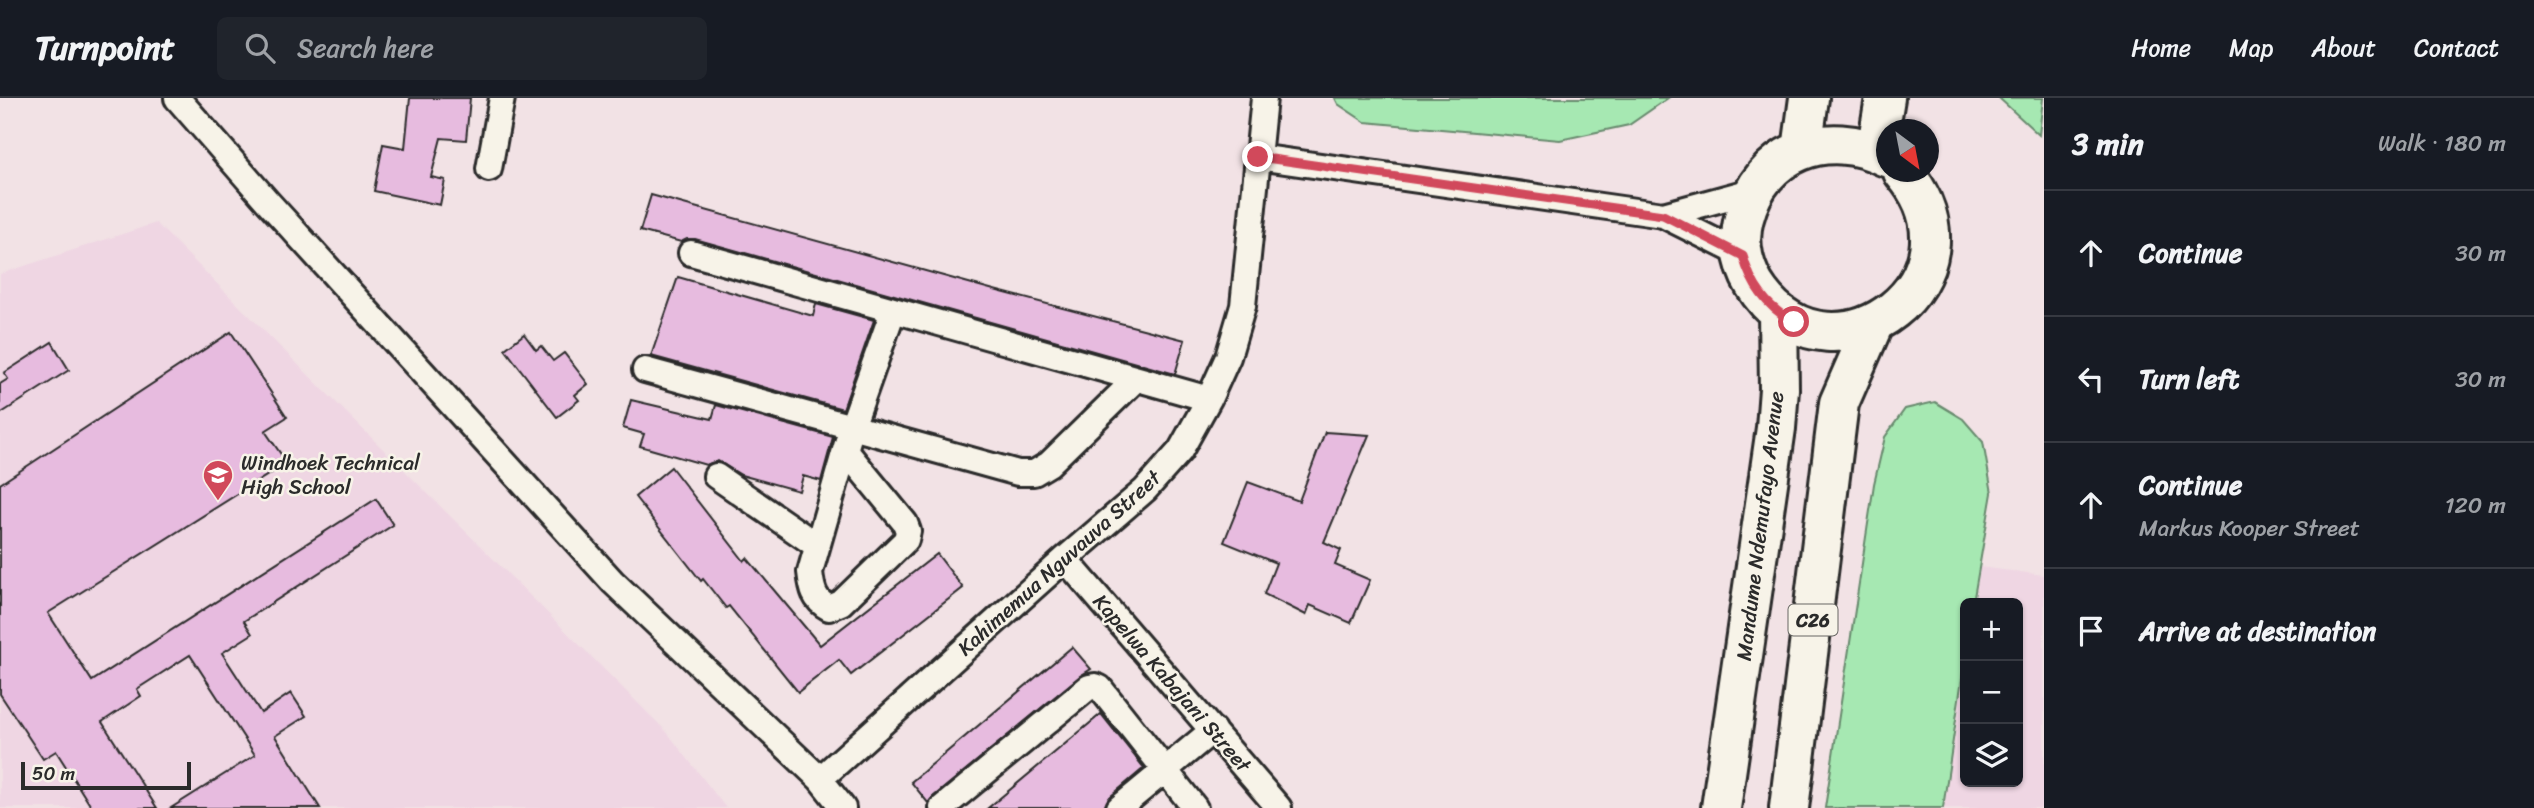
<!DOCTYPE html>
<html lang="en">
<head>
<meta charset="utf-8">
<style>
	:root { --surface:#171b24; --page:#20242c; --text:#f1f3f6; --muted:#9ea1a6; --line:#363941 }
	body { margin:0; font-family:Sriracha,sans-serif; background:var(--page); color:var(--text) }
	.controls { position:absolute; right:21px; bottom:21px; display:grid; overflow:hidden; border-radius:10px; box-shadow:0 2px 5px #0004 }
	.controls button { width:63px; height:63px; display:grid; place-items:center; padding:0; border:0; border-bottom:2px solid var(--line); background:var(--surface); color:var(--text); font:35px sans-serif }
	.compass { position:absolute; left:1876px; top:21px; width:63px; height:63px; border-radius:50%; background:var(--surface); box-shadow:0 2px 5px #0004; rotate:148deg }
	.scale { position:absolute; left:21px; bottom:18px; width:170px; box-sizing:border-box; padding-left:7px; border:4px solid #2b2b2b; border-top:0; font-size:19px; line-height:24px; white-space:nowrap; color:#2b2b2b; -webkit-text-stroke:5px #f7f3e8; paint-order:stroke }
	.stop { position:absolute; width:21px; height:21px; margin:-16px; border:5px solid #d1495b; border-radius:50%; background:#fff }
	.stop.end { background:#d1495b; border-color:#fff; box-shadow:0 2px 7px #0008 }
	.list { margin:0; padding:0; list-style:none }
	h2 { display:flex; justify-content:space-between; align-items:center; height:91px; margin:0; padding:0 28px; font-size:30px }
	h2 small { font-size:23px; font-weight:400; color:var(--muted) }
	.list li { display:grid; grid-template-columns:46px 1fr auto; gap:21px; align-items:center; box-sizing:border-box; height:126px; padding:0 28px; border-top:2px solid var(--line) }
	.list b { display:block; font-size:26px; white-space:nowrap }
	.list p { margin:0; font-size:23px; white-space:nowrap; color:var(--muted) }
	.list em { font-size:23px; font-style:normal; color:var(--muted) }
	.icon { flex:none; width:38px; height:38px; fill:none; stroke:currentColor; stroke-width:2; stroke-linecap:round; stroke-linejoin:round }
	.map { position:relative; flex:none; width:2044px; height:710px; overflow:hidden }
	header { display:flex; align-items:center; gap:42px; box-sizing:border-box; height:98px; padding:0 35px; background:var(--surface); border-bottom:2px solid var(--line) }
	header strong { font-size:33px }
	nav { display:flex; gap:38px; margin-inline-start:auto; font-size:24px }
	.search { width:490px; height:63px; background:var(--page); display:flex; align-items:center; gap:18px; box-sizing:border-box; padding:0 24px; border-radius:10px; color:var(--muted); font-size:26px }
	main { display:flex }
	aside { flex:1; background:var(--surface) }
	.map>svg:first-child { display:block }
	.built { fill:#efd6e3 }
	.green { fill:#a6e8b2; stroke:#688a6e; stroke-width:2 }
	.building { fill:#e7bbdf; stroke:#2b2b2b; stroke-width:2 }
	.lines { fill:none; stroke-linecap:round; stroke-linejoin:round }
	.street-casing { stroke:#2b2b2b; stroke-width:30 }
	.primary-casing { stroke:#2b2b2b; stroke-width:44 }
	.street { stroke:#f7f3e8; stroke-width:24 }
	.primary { stroke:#f7f3e8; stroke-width:38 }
	.route { stroke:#d1495b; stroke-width:9 }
	.labels { text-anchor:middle; stroke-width:5; stroke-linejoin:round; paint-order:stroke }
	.shield { fill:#f7f3e8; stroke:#686764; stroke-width:2 }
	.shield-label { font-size:19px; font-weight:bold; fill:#2b2b2b }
	.poi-label { font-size:21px; fill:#2b2b2b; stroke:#f7f3e8; text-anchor:start }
	.street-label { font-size:21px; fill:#2b2b2b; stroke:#f7f3e8 }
</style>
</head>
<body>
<header>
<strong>Turnpoint</strong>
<div class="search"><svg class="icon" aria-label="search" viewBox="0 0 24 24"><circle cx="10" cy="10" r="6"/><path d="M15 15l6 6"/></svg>Search here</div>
<nav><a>Home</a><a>Map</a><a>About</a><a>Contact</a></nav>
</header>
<main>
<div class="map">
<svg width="2044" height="710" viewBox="0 0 2044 710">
	<rect width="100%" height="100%" fill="#f2e2e5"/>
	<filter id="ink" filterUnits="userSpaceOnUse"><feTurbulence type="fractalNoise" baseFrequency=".0143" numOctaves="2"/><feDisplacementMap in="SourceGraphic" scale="14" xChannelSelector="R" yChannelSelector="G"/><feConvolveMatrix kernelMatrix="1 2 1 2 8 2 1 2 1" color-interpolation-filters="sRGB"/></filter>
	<g filter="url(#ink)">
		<path class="built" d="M 156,125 L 666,633 L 726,710 L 0,710 L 0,176 Z
			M 1979,469 L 2044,477 L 2044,710 L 1943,710 L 1965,560 L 1965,684 L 2018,684 L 2018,505 L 1973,505 Z"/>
		<path class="green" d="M 1335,0 L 1668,0 L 1629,27 L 1560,42 L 1365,24 L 1338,6 Z
			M 1999,0 L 2043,0 L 2039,37 Z
			M 1935,304 L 1963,321 L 1983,344 L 1992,395 L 1973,505 L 1965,505 L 1965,560 L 1943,710 L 1825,710 L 1874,386 L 1885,339 L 1905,311 Z"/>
		<path class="building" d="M 410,0 L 470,0 L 466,42 L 441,40 L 431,79 L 445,82 L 440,107 L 374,93 L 383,46 L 405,50 Z
			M 651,97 L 994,192 L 1185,242 L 1175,276 L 695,141 L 687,141 L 681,144 L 640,133 Z
			M 678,179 L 813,218 L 816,206 L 874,222 L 843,311 L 651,258 Z
			M 231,234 L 287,319 L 265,333 L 287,365 L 48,515 L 92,583 L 376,401 L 393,427 L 244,523 L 252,536 L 222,555 L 261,615 L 291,595 L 306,618 L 275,638 L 320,710 L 171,710 L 255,657 L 190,557 L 137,591 L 141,598 L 102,624 L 157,710 L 92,710 L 56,653 L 43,661 L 0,596 L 0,386 Z
			M 524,236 L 536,252 L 541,248 L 553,263 L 564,255 L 588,286 L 575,297 L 579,302 L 557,319 L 505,251 Z
			M 52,244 L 69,272 L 0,316 L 0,286 L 8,281 L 4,275 Z
			M 631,302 L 712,321 L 716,307 L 833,339 L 821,383 L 803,378 L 799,393 L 741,377 L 718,363 L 706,367 L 640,348 L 644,336 L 623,330 Z
			M 1325,334 L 1369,337 L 1324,444 L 1341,452 L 1335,467 L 1370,482 L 1351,525 L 1310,507 L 1306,517 L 1264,496 L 1276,465 L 1224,444 L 1248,384 L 1299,403 Z
			M 671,369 L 744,463 L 747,460 L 820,547 L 937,456 L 963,490 L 851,577 L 839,562 L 798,594 L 729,508 L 726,510 L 703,481 L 701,483 L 635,399 Z
			M 1072,549 L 1091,571 L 1080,578 L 933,699 L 928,705 L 911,684 Z
			M 1101,616 L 1144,670 L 1110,699 L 1104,710 L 988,710 Z"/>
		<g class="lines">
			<g class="street-casing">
				<path id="street" d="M 177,0 L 267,103 L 613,484 L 820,681 L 843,710
					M 1258,59 L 1663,117 L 1743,157
					M 489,71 L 502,0
					M 1663,117 L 1755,92
					M 691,155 L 1209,301
					M 645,272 L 852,329 L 893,213
					M 845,352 L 905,425 L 908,433 L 906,442 L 841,505 L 829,510 C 814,502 812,491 810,474 Z
					M 845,352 L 852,329 L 1018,375 L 1034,375 L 1049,366 L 1136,281
					M 716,378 L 816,447
					M 1065,461 L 1279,710
					M 820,681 L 1065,461 L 1145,392 L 1180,353 L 1209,301 L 1228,259 L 1243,208 L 1264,0
					M 942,710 L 1089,589 L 1095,588 L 1100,590 L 1165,672 L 1213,632
					M 1119,710 L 1165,672 L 1195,710"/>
			</g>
			<g class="primary-casing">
				<path id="primary" d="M 1802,52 L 1809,0
					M 1876,54 L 1885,0
					M 1886,59 C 1827,29 1761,53 1744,120 C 1737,145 1744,174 1760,195 C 1836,297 1993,178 1903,74
					M 1721,710 L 1776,330 L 1779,291 L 1778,214
					M 1789,710 L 1839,305 L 1874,225"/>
			</g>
			<use href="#street" class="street"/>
			<use href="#primary" class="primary"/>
		</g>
	</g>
	<g class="lines" filter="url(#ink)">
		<path class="route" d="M 1258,59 L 1663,117 L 1743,158 C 1751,187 1766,209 1794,224"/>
	</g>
	<defs>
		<g id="school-pin" transform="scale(1.575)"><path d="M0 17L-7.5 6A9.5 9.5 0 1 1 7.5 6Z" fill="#d1495b" stroke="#f7f3e8"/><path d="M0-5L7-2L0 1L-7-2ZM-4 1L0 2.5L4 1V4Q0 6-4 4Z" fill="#fff"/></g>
	</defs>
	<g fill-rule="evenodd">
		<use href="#school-pin" x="218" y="377"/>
	</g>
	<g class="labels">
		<rect class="shield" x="1788.5" y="506.5" width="49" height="31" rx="5"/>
		<g class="shield-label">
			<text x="1813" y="529">C26</text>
		</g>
		<g class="poi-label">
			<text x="241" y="372">Windhoek Technical<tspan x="241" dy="24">High School</tspan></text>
		</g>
		<g class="street-label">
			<text transform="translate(1760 428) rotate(-83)" y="7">Mandume Ndemufayo Avenue</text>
			<text transform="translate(1059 465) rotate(-42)" y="7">Kahimemua Nguvauva Street</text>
			<text transform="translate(1172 585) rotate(49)" y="7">Kapelwa Kabajani Street</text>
		</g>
	</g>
</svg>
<div class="controls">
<button>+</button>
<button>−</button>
<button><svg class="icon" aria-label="layers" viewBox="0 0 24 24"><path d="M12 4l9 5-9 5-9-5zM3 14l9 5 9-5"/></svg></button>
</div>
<svg class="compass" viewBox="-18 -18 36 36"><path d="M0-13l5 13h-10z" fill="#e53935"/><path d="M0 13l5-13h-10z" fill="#9ea1a6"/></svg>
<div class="scale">50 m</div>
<div class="stop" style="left:1794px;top:224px"></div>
<div class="stop end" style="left:1258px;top:59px"></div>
</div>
<aside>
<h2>3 min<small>Walk · 180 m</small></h2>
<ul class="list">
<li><svg class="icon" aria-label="ahead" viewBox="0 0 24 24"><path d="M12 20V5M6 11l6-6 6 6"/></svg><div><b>Continue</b></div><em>30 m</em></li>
<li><svg class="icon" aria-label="left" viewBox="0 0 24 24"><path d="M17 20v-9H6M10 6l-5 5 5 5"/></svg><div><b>Turn left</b></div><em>30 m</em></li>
<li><svg class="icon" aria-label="ahead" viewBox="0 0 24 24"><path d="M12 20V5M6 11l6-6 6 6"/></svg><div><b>Continue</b><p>Markus Kooper Street</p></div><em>120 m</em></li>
<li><svg class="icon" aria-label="arrive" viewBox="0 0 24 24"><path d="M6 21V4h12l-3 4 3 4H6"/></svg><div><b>Arrive at destination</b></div></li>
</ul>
</aside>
</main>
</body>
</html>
